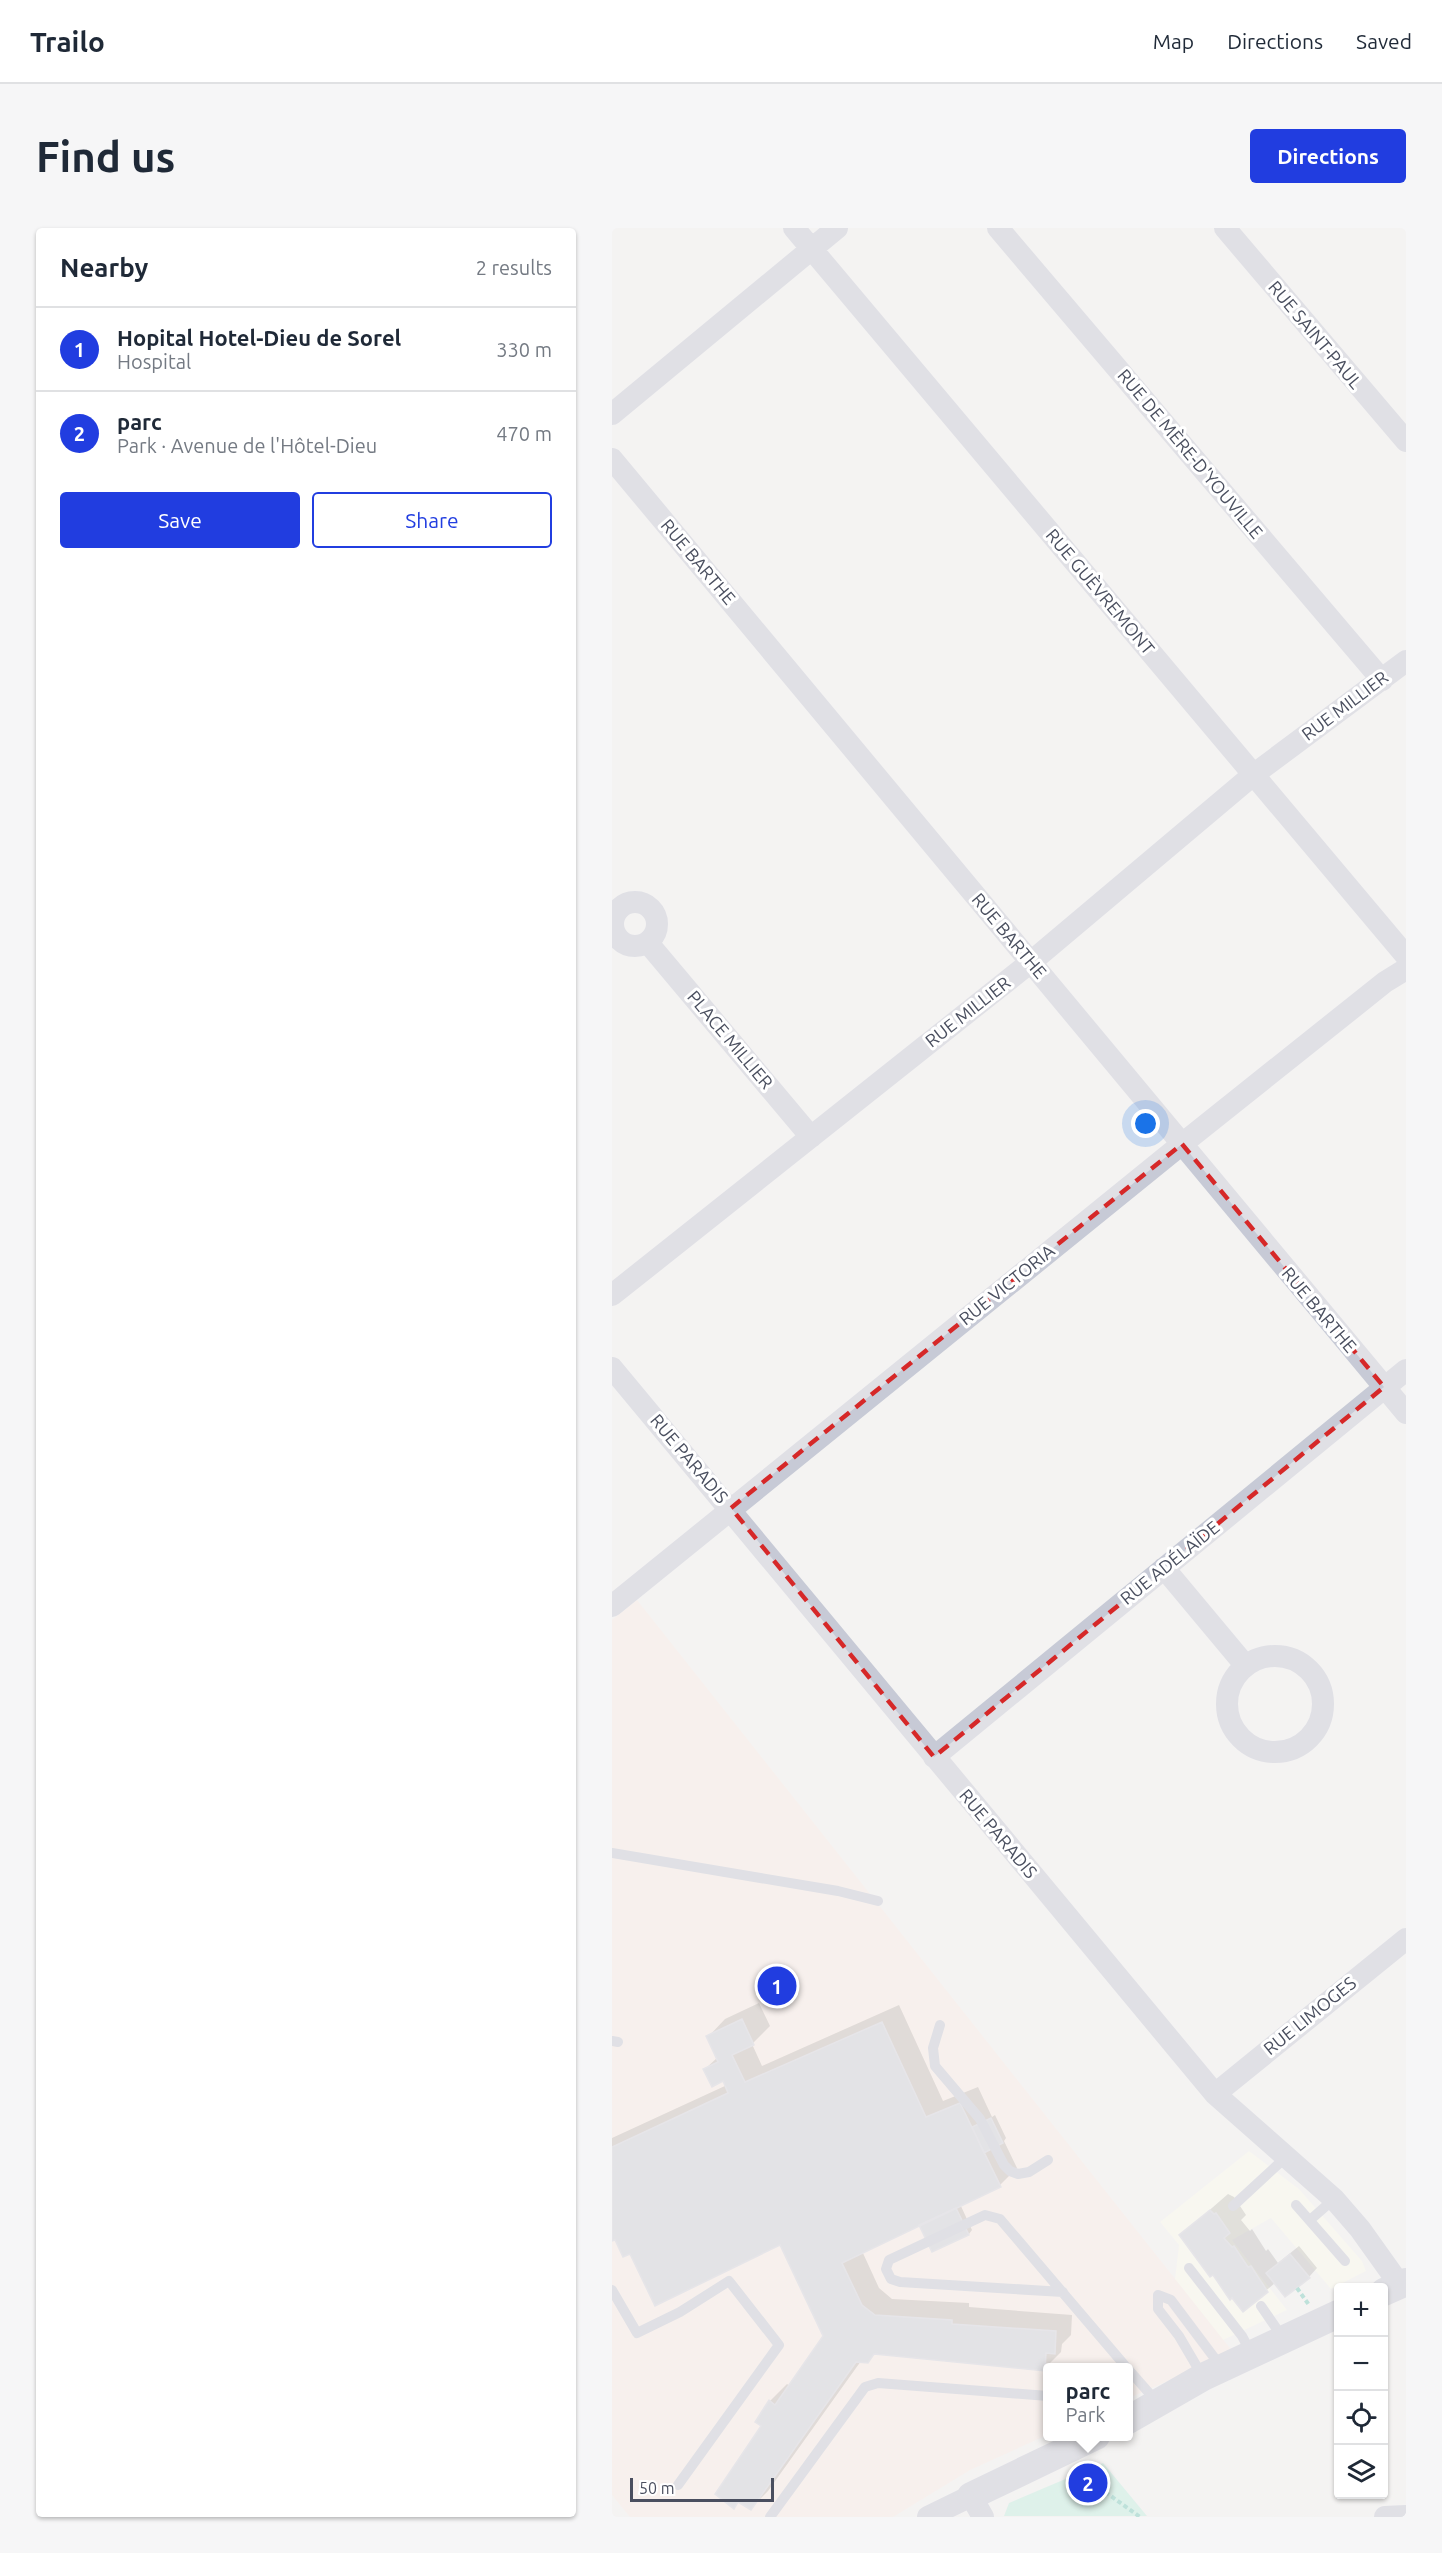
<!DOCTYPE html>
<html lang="en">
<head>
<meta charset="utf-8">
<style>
	:root { --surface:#fff; --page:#f6f6f7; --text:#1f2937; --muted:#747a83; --line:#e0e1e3; --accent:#213de0 }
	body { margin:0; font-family:Ubuntu,sans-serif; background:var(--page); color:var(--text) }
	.controls { position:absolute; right:18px; bottom:18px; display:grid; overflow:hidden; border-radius:6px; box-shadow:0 2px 4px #0004 }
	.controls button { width:54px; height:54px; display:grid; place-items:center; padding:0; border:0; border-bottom:2px solid var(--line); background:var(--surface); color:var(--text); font:30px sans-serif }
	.scale { position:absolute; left:18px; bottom:15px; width:144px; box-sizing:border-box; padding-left:6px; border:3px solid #4a4f5f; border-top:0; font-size:16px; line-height:21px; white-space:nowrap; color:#4a4f5f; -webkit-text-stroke:4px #fff; paint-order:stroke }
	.you { position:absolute; left:534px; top:896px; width:21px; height:21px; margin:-15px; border:4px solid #fff; border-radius:50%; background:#1a73e8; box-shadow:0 0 0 9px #1a73e833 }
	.badge { display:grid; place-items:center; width:39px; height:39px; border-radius:50%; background:var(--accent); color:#fff; font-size:20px; font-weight:700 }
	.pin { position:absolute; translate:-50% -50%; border:3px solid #fff; box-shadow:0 2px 6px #0006 }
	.popup { position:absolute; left:431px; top:2135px; width:90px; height:78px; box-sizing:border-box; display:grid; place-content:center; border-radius:6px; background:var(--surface); filter:drop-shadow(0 2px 4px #0005); font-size:20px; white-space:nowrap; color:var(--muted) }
	.popup b { font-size:22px; color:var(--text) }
	.popup::after { content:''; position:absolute; left:50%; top:100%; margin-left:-12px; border:12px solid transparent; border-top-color:var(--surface) }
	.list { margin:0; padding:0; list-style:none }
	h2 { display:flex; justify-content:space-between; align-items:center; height:78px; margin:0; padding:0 24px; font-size:26px }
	h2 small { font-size:20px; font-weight:400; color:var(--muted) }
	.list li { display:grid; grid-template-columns:39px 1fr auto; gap:18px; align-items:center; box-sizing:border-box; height:84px; padding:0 24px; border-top:2px solid var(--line) }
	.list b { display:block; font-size:22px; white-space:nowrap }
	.list p { margin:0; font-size:20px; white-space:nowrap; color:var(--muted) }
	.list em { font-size:20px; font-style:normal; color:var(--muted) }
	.actions { display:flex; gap:12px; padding:18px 24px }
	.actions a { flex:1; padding:14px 0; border:2px solid var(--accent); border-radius:6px; text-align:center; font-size:21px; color:var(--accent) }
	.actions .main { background:var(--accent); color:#fff }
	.icon { flex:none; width:33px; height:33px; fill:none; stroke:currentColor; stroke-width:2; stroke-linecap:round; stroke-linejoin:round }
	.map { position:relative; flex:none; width:794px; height:2289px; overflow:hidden; border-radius:6px }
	header { display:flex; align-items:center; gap:36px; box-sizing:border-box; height:84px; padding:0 30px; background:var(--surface); border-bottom:2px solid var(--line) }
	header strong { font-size:28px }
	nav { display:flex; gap:33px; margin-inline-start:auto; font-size:21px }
	.intro { display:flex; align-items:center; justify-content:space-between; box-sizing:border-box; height:144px; padding:0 36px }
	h1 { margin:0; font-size:42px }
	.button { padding:15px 27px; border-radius:6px; background:var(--accent); color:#fff; font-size:21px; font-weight:700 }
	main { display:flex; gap:36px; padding:0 36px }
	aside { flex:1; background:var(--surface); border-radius:6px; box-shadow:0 2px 4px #0004 }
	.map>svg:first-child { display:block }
	.commercial { fill:#fcfcee }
	.medical { fill:#fbeee6 }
	.green { fill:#c4efe1 }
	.shadow { fill:#0003 }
	.building { fill:#cfd0d7; stroke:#d6d6dd; stroke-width:1.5 }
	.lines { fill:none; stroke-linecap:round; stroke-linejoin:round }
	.path { stroke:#7cccbc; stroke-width:4; stroke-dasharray:4.5 3; stroke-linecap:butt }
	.service { stroke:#c7cad6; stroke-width:10 }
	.minor { stroke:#c7cad6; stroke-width:22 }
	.tertiary { stroke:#c7cad6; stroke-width:28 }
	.marked { fill:none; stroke:#d62828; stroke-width:4.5; stroke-dasharray:12 8; stroke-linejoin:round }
	.labels { text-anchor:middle; stroke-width:6; stroke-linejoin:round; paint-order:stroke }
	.street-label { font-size:18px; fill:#4a4f5f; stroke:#fff }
</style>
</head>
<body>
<header>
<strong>Trailo</strong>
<nav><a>Map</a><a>Directions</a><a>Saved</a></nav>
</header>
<div class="intro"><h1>Find us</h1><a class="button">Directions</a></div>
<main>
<aside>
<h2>Nearby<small>2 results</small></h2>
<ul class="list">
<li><span class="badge">1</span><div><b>Hopital Hotel-Dieu de Sorel</b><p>Hospital</p></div><em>330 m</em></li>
<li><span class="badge">2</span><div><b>parc</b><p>Park · Avenue de l'Hôtel-Dieu</p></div><em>470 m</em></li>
</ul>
<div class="actions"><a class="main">Save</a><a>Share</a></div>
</aside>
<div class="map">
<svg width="794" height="2289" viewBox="0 0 794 2289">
	<rect width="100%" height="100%" fill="#f4f3f2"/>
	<path class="commercial" d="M 637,1923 L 687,1961 L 750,2033 L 754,2043 L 719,2061 L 659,1990 L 620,2012 L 675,2082 L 607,2114 L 561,2068 L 567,2017 L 548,1994 Z"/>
	<path class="medical" d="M 25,1372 L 621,2124 L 517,2170 L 516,2140 L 436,2140 L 435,2207 L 358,2242 L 281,2289 L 18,2289 L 0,2267 L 0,1392 Z"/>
	<path class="green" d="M 491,2235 L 535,2288 L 392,2288 L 397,2275 Z"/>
	<path class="shadow" d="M 147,1775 L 158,1798 L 140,1816 L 150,1838 L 287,1777 L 331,1873 L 366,1859 L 380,1889 L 383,1887 L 394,1910 L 392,1913 L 405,1940 L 388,1957 L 348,1976 L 360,2002 L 357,2006 L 321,2022 L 314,1993 L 250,2023 L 267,2060 L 280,2071 L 357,2075 L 357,2079 L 460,2087 L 459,2107 L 450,2116 L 449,2124 L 432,2141 L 263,2125 L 255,2133 L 249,2133 L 156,2263 L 139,2280 L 127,2273 L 122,2279 L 158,2173 L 175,2156 L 178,2158 L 213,2108 L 168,2015 L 18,2024 L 4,2010 L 0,2011 L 0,1910 L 115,1857 L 112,1851 L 93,1841 L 106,1829 L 96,1809 L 113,1791 Z
		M 616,1966 L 622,1969 L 634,1987 L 629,1992 L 638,2003 L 640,2001 L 654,2023 L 656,2021 L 666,2035 L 687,2018 L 705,2040 L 697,2049 L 663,2055 L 631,2082 L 569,2007 Z"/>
	<path class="building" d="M 130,1791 L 142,1817 L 120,1827 L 133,1854 L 270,1794 L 314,1889 L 348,1875 L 389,1959 L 230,2035 L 250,2077 L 263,2087 L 340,2092 L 340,2096 L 444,2103 L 443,2126 L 434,2125 L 433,2143 L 262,2126 L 256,2135 L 244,2134 L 139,2282 L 126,2274 L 122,2281 L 103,2266 L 149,2198 L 143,2194 L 157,2172 L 163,2177 L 211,2108 L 168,2017 L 43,2078 L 18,2026 L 11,2029 L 3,2012 L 0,2013 L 0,1919 L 116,1865 L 111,1853 L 100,1859 L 91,1841 L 106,1834 L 94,1808 Z
		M 379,1890 L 391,1915 L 372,1925 L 360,1899 Z
		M 344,1980 L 357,2007 L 320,2024 L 307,1997 Z
		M 598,1982 L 602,1986 L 604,1985 L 618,2005 L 612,2010 L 620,2019 L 622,2018 L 636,2039 L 639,2038 L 656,2064 L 631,2084 L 620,2070 L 618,2072 L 601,2047 L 598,2049 L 567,2007 Z
		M 678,2026 L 698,2050 L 673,2069 L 654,2045 Z"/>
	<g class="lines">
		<path class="path" d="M 685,2060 L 697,2077
			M 463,2242 L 528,2289"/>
		<path class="service" d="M 0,1625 L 226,1663 L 266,1673
			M 328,1797 L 321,1820 L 323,1838 L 368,1891 L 392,1937 L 398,1943 L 406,1946 L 417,1944 L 436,1932
			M 0,1813 L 6,1814
			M 684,1977 L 733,2033
			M 621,1978 L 674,1929
			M 698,1992 L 722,1971
			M 577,2040 L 630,2108 L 639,2125
			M 0,2062 L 25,2105 L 68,2084 L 117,2053 L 167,2117 L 66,2257
			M 451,2064 L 288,2054 L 279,2051 L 274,2041 L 277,2032 L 373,1987 L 388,1991 L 515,2140
			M 649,2078 L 671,2110
			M 516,2141 L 545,2174
			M 591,2149 L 567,2108 L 546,2081 L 546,2067 L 559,2072 L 610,2140
			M 158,2289 L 253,2159 L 266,2155 L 436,2168"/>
		<path class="minor" d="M 182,0 L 794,728
			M 386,0 L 770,452
			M 613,0 L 794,213
			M 0,186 L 225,0
			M 0,231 L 794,1185
			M1 696a22 22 0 1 1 44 0a22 22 0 1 1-44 0Z
			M 36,715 L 199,909
			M 0,1067 L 419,734 L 641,547 L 794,433
			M 0,1140 L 603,1866 L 722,1971 L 748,2001 L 788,2057
			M 552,1340 L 633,1437
			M 0,1378 L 570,916 L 773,754 L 794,741
			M615 1476a48 48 0 1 1 96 0a48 48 0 1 1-96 0Z
			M 322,1529 L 794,1142
			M 603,1866 L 794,1711
			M 316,2289 L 359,2268 L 371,2289
			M 773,2289 L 794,2288"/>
		<path class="tertiary" d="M 772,2064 L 794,2054
			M 516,2192 L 591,2149 L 726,2086
			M 359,2268 L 484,2208"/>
	</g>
	<path d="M0 0H794V2289H0ZM 570,916 L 772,1159 L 322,1529 L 119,1280 Z" fill="#f4f3f2" fill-opacity=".55" fill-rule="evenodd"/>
	<path class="marked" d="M 570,916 L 772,1159 L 322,1529 L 119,1280 Z"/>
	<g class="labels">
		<g class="street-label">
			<text transform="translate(703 107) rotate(50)" y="6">RUE SAINT-PAUL</text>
			<text transform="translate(578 226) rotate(50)" y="6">RUE DE MÈRE-D'YOUVILLE</text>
			<text transform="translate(86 334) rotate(50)" y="6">RUE BARTHE</text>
			<text transform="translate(488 364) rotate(50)" y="6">RUE GUÈVREMONT</text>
			<text transform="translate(733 478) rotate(-37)" y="6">RUE MILLIER</text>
			<text transform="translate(397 708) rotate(50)" y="6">RUE BARTHE</text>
			<text transform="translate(356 784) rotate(-38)" y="6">RUE MILLIER</text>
			<text transform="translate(118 812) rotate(50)" y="6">PLACE MILLIER</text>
			<text transform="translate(395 1057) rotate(-39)" y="6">RUE VICTORIA</text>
			<text transform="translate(707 1082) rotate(50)" y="6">RUE BARTHE</text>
			<text transform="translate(77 1231) rotate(50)" y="6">RUE PARADIS</text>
			<text transform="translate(558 1335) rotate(-39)" y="6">RUE ADÉLAÏDE</text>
			<text transform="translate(386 1606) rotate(50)" y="6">RUE PARADIS</text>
			<text transform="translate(698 1788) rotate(-39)" y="6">RUE LIMOGES</text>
		</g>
	</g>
</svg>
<div class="controls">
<button>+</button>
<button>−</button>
<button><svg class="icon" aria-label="locate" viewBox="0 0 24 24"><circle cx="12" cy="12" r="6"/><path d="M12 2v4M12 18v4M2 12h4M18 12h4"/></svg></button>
<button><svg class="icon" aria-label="layers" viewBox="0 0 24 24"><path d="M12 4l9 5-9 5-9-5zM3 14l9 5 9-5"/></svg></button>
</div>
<div class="scale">50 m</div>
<div class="you"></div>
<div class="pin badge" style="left:165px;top:1758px">1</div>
<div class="pin badge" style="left:476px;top:2255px">2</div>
<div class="popup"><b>parc</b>Park</div>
</div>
</main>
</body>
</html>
